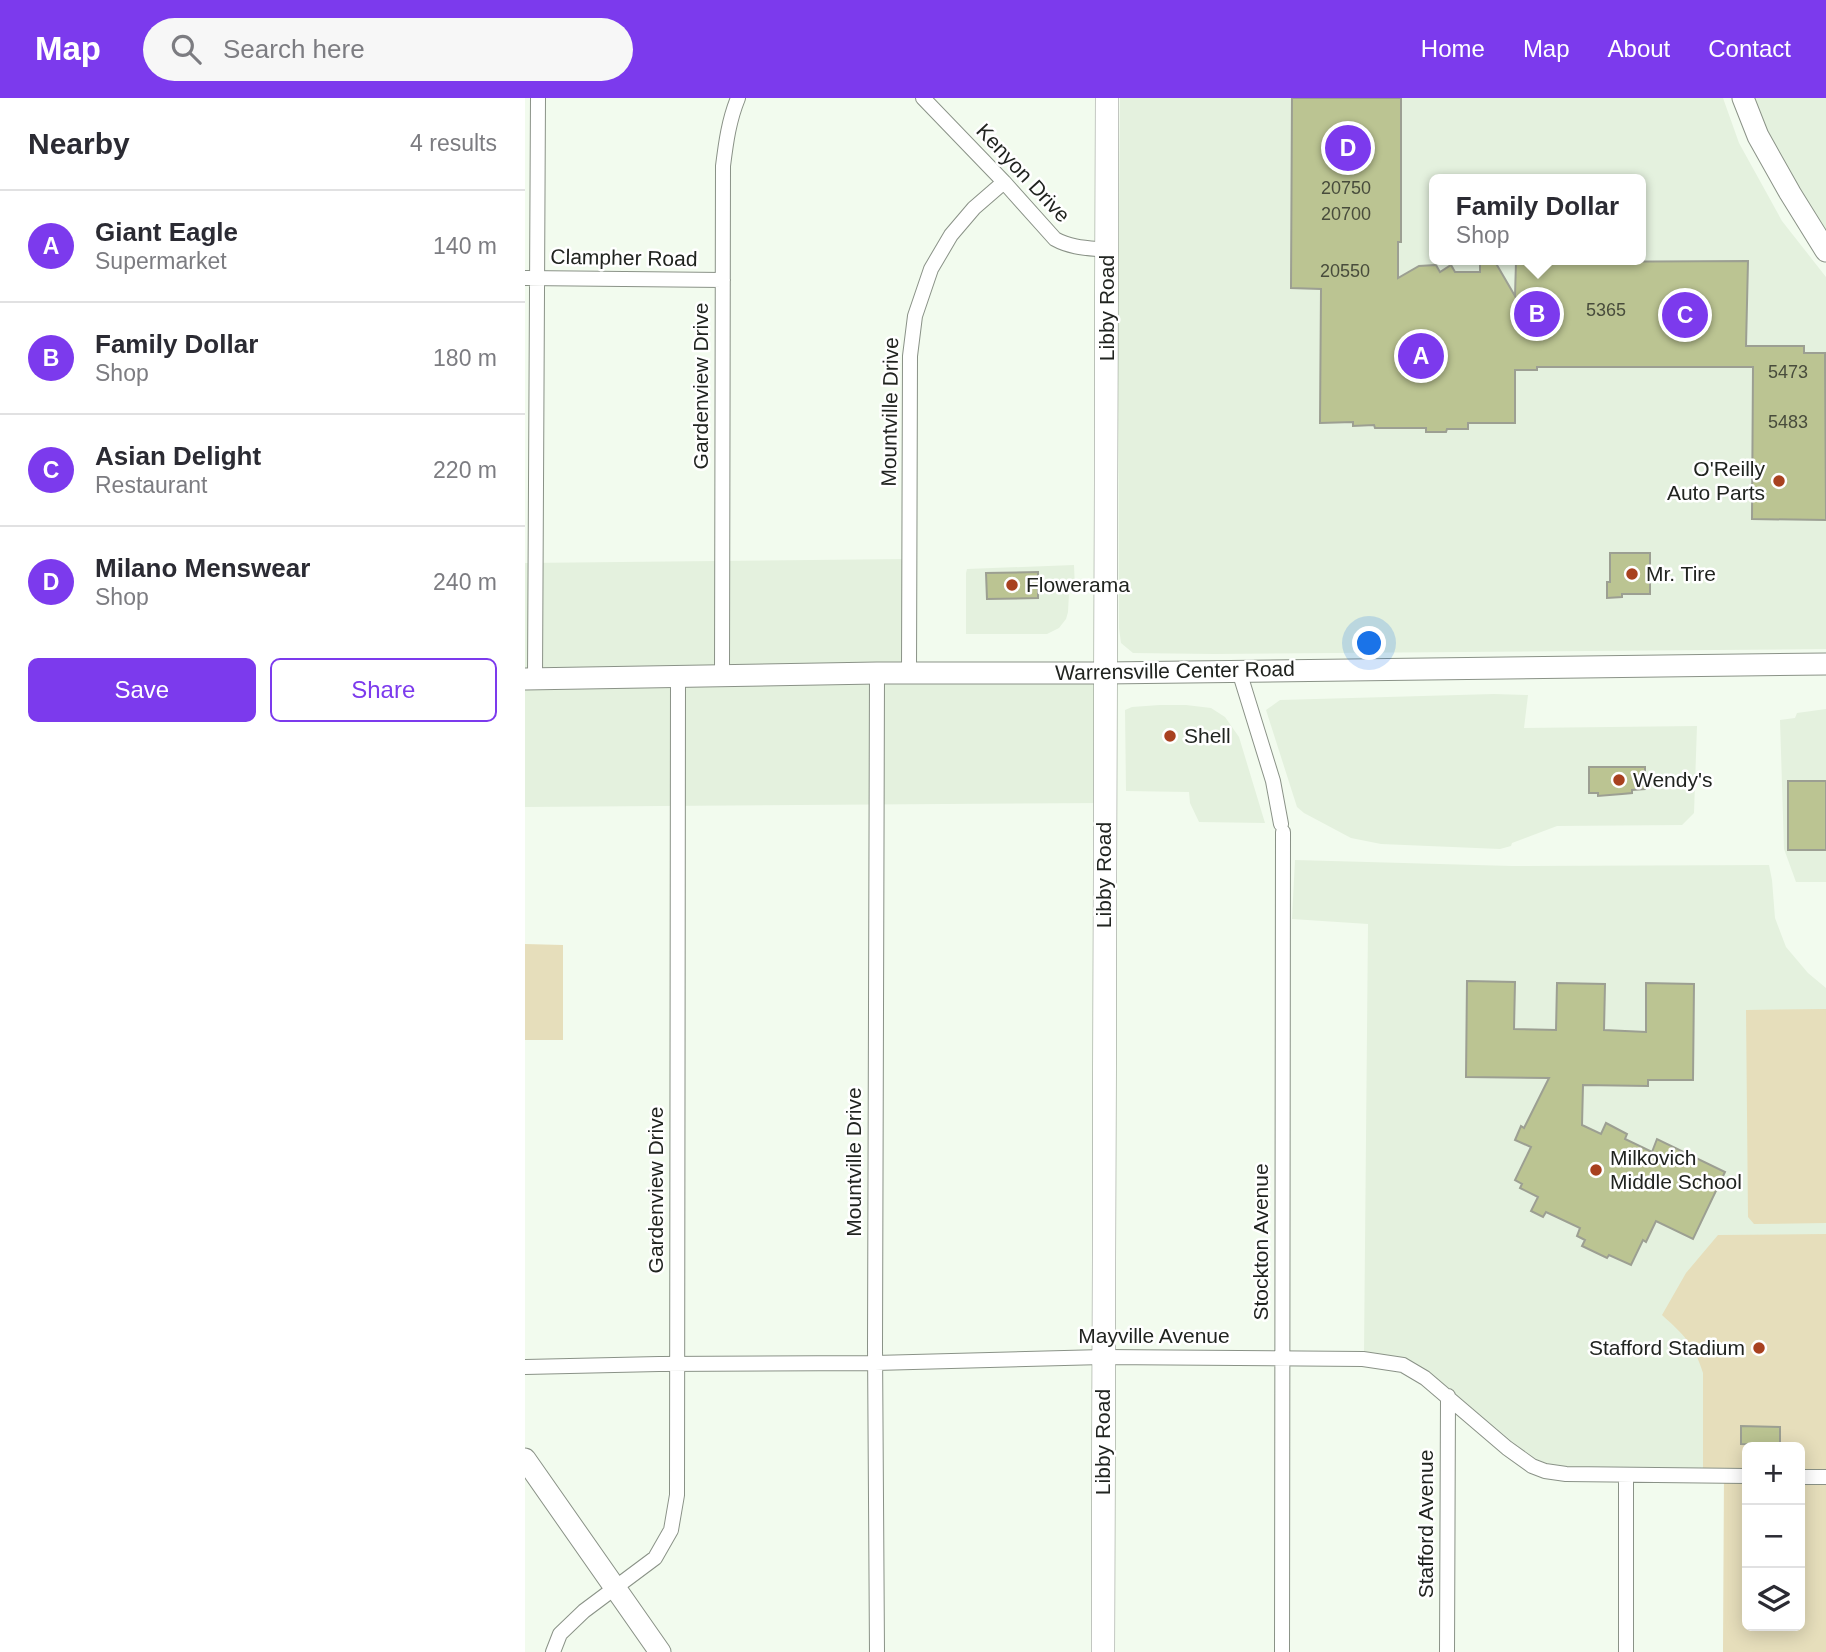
<!DOCTYPE html>
<html lang="en">
<head>
<meta charset="utf-8">
<style>
	:root { --surface:#fff; --page:#f7f7f7; --text:#2b2b33; --muted:#7c7c81; --line:#e1e1e2; --accent:#7c3aed }
	body { margin:0; font-family:Arial,sans-serif; background:var(--page); color:var(--text) }
	.controls { position:absolute; right:21px; bottom:21px; display:grid; overflow:hidden; border-radius:10px; box-shadow:0 4px 18px #0003 }
	.controls button { width:63px; height:63px; display:grid; place-items:center; padding:0; border:0; border-bottom:2px solid var(--line); background:var(--surface); color:var(--text); font:35px sans-serif }
	.you { position:absolute; left:845px; top:546px; width:24px; height:24px; margin:-18px; border:5px solid #fff; border-radius:50%; background:#1a73e8; box-shadow:0 0 0 10px #1a73e833 }
	.badge { display:grid; place-items:center; width:46px; height:46px; border-radius:50%; background:var(--accent); color:#fff; font-size:23px; font-weight:700 }
	.pin { position:absolute; translate:-50% -50%; border:4px solid #fff; box-shadow:0 2px 7px #0006 }
	.popup { position:absolute; left:904px; top:76px; width:217px; height:91px; box-sizing:border-box; display:grid; place-content:center; border-radius:10px; background:var(--surface); filter:drop-shadow(0 2px 5px #0005); font-size:23px; white-space:nowrap; color:var(--muted) }
	.popup b { font-size:26px; color:var(--text) }
	.popup::after { content:''; position:absolute; left:50%; top:100%; margin-left:-14px; border:14px solid transparent; border-top-color:var(--surface) }
	.list { margin:0; padding:0; list-style:none }
	h2 { display:flex; justify-content:space-between; align-items:center; height:91px; margin:0; padding:0 28px; font-size:30px }
	h2 small { font-size:23px; font-weight:400; color:var(--muted) }
	.list li { display:grid; grid-template-columns:46px 1fr auto; gap:21px; align-items:center; box-sizing:border-box; height:112px; padding:0 28px; border-top:2px solid var(--line) }
	.list b { display:block; font-size:26px; white-space:nowrap }
	.list p { margin:0; font-size:23px; white-space:nowrap; color:var(--muted) }
	.list em { font-size:23px; font-style:normal; color:var(--muted) }
	.actions { display:flex; gap:14px; padding:21px 28px }
	.actions a { flex:1; padding:16px 0; border:2px solid var(--accent); border-radius:10px; text-align:center; font-size:24px; color:var(--accent) }
	.actions .main { background:var(--accent); color:#fff }
	.icon { flex:none; width:38px; height:38px; fill:none; stroke:currentColor; stroke-width:2; stroke-linecap:round; stroke-linejoin:round }
	.map { position:relative; flex:none; width:1301px; height:1554px; overflow:hidden }
	header { display:flex; align-items:center; gap:42px; box-sizing:border-box; height:98px; padding:0 35px; background:var(--accent); color:#fff }
	header strong { font-size:33px }
	nav { display:flex; gap:38px; margin-inline-start:auto; font-size:24px }
	.search { width:490px; height:63px; background:var(--page); display:flex; align-items:center; gap:18px; box-sizing:border-box; padding:0 24px; border-radius:38px; color:var(--muted); font-size:26px }
	main { display:flex }
	aside { flex:1; background:var(--surface) }
	.map>svg:first-child { display:block }
	.built { fill:#e4f1de; fill-rule:evenodd }
	.green { fill:#e6debb; fill-rule:evenodd }
	.building { fill:#bbc492; stroke:#9c9f92; stroke-width:2 }
	.lines { fill:none; stroke-linecap:round; stroke-linejoin:round }
	.street-casing { stroke:#8a9287; stroke-width:16 }
	.secondary-casing { stroke:#8a9287; stroke-width:23 }
	.primary-casing { stroke:#8a9287; stroke-width:24 }
	.street { stroke:#fff; stroke-width:14 }
	.secondary { stroke:#fff; stroke-width:21 }
	.primary { stroke:#fff; stroke-width:23 }
	.poi-dot { fill:#a8411f; stroke:#fff; stroke-width:2.5 }
	.labels { text-anchor:middle; stroke-width:5; stroke-linejoin:round; paint-order:stroke }
	.number-label { font-size:18px; fill:#484c3c }
	.street-label { font-size:21px; fill:#212420; stroke:#fff }
	.poi-label { font-size:21px; fill:#212420; stroke:#fff; text-anchor:start }
</style>
</head>
<body>
<header>
<strong>Map</strong>
<div class="search"><svg class="icon" aria-label="search" viewBox="0 0 24 24"><circle cx="10" cy="10" r="6"/><path d="M15 15l6 6"/></svg>Search here</div>
<nav><a>Home</a><a>Map</a><a>About</a><a>Contact</a></nav>
</header>
<main>
<aside>
<h2>Nearby<small>4 results</small></h2>
<ul class="list">
<li><span class="badge">A</span><div><b>Giant Eagle</b><p>Supermarket</p></div><em>140 m</em></li>
<li><span class="badge">B</span><div><b>Family Dollar</b><p>Shop</p></div><em>180 m</em></li>
<li><span class="badge">C</span><div><b>Asian Delight</b><p>Restaurant</p></div><em>220 m</em></li>
<li><span class="badge">D</span><div><b>Milano Menswear</b><p>Shop</p></div><em>240 m</em></li>
</ul>
<div class="actions"><a class="main">Save</a><a>Share</a></div>
</aside>
<div class="map">
<svg width="1301" height="1554" viewBox="0 0 1301 1554">
	<rect width="100%" height="100%" fill="#f2fbee"/>
	<path class="built" d="M 595,0 L 1198,0 L 1214,45 L 1257,123 L 1301,179 L 1301,551 L 689,556 L 608,555 L 596,545 L 594,530 L 593,234 ZM 909,81 L 1115,81 L 1115,162 L 909,162 Z
		M 1218,0 L 1301,0 L 1301,153 Z
		M 384,461 L 384,575 L 579,575 L 579,705 L 0,709 L 0,465 Z
		M 549,467 L 550,491 L 544,495 L 543,514 L 541,521 L 534,530 L 522,536 L 441,536 L 441,475 L 442,471 Z
		M 969,596 L 1003,597 L 999,630 L 1172,628 L 1169,715 L 1157,727 L 1032,728 L 987,745 L 986,748 L 975,751 L 856,746 L 826,740 L 779,715 L 772,709 L 741,612 L 755,602 Z
		M 635,607 L 661,607 L 686,610 L 700,619 L 714,639 L 740,725 L 674,724 L 665,705 L 664,694 L 601,693 L 600,612 L 607,609 Z
		M 1301,611 L 1301,784 L 1271,784 L 1259,751 L 1255,622 L 1270,620 L 1272,615 Z
		M 770,762 L 987,768 L 1244,767 L 1247,782 L 1250,820 L 1261,849 L 1283,875 L 1301,890 L 1301,1373 L 1275,1349 L 1222,1349 L 1222,1372 L 1026,1369 L 1007,1360 L 917,1285 L 891,1270 L 839,1255 L 843,826 L 767,821 Z"/>
	<path class="green" d="M 0,846 L 38,847 L 38,942 L 0,942 Z
		M 1301,911 L 1301,1125 L 1229,1126 L 1223,1119 L 1221,912 Z
		M 1301,1136 L 1301,1554 L 1198,1554 L 1199,1373 L 1178,1372 L 1178,1275 C 1169,1246 1159,1237 1137,1217 L 1161,1175 L 1193,1137 ZM 1222,1349 L 1275,1349 L 1275,1528 L 1222,1528 Z"/>
	<path class="building" d="M 767,0 L 876,0 L 876,144 L 873,144 L 873,180 L 894,168 L 911,167 L 915,174 L 926,167 L 930,174 L 955,174 L 955,162 L 969,162 L 990,198 L 991,164 L 1019,163 L 1019,162 L 1030,162 L 1030,164 L 1223,163 L 1221,248 L 1279,248 L 1279,255 L 1300,255 L 1301,422 L 1227,421 L 1228,269 L 1012,269 L 1012,272 L 990,272 L 990,325 L 943,325 L 943,331 L 922,331 L 921,334 L 901,334 L 901,330 L 850,330 L 849,327 L 828,328 L 828,324 L 795,325 L 796,191 L 766,190 Z
		M 1085,455 L 1125,455 L 1125,496 L 1097,496 L 1097,499 L 1082,500 L 1082,484 L 1085,484 Z
		M 513,474 L 513,500 L 462,501 L 461,475 Z
		M 1064,669 L 1120,669 L 1120,691 L 1107,692 L 1107,695 L 1097,696 L 1073,698 L 1073,695 L 1064,695 Z
		M 1263,683 L 1301,683 L 1301,752 L 1263,752 Z
		M 942,883 L 990,884 L 989,931 L 1031,932 L 1032,885 L 1080,886 L 1079,932 L 1121,934 L 1121,885 L 1169,886 L 1168,982 L 1123,982 L 1123,988 L 1058,987 L 1057,1027 L 1076,1036 L 1081,1025 L 1102,1036 L 1100,1041 L 1127,1054 L 1132,1041 L 1200,1074 L 1168,1141 L 1131,1123 L 1121,1144 L 1118,1142 L 1106,1167 L 1084,1157 L 1082,1160 L 1057,1148 L 1060,1142 L 1052,1138 L 1055,1130 L 1021,1114 L 1018,1119 L 1006,1113 L 1013,1099 L 995,1090 L 997,1086 L 990,1082 L 1006,1049 L 990,1042 L 996,1028 L 999,1030 L 1024,980 L 941,979 Z
		M 1216,1328 L 1255,1329 L 1255,1347 L 1216,1346 Z"/>
	<g class="lines">
		<g class="street-casing">
			<path id="street" d="M 398,0 L 479,84 L 530,141 C 546,150 564,150 582,152
				M 0,180 L 198,182
				M 714,573 L 748,683 L 756,726
				M 384,575 L 385,258 L 390,218 L 406,171 L 426,137 L 449,110 L 479,84
				M 197,578 L 198,68 C 201,44 204,22 213,0
				M 10,580 L 13,0
				M 0,1269 L 134,1266 L 350,1265 L 578,1259 L 838,1261 L 878,1267 L 900,1280 L 982,1350 L 1007,1368 L 1020,1373 L 1041,1376 L 1222,1378
				M 1101,1377 L 1101,1554
				M 1275,1379 L 1301,1379
				M 28,1554 L 35,1536 L 59,1513 L 130,1460 L 146,1432 L 152,1397 L 153,578
				M 352,1554 L 350,1249 L 352,575
				M 757,1554 L 758,734
				M 922,1554 L 923,1298"/>
		</g>
		<g class="secondary-casing">
			<path id="secondary" d="M 1218,0 L 1233,38 L 1265,95 L 1301,153
				M 0,581 L 352,575 L 579,575 L 1301,566
				M 0,1361 L 135,1554"/>
		</g>
		<g class="primary-casing">
			<path id="primary" d="M 578,1554 L 582,0"/>
		</g>
		<use href="#street" class="street"/>
		<use href="#secondary" class="secondary"/>
		<use href="#primary" class="primary"/>
	</g>
	<g class="poi-dot">
		<circle cx="1254" cy="383" r="7"/>
		<circle cx="1107" cy="476" r="7"/>
		<circle cx="487" cy="487" r="7"/>
		<circle cx="645" cy="638" r="7"/>
		<circle cx="1094" cy="682" r="7"/>
		<circle cx="1071" cy="1072" r="7"/>
		<circle cx="1234" cy="1250" r="7"/>
	</g>
	<g class="labels">
		<g class="number-label">
			<text x="821" y="96">20750</text>
			<text x="821" y="122">20700</text>
			<text x="820" y="179">20550</text>
			<text x="1081" y="218">5365</text>
			<text x="1263" y="280">5473</text>
			<text x="1263" y="330">5483</text>
		</g>
		<g class="street-label">
			<text transform="translate(498 75) rotate(47)" y="7">Kenyon Drive</text>
			<text transform="translate(99 160) rotate(1)" y="7">Clampher Road</text>
			<text transform="translate(582 210) rotate(-90)" y="7">Libby Road</text>
			<text transform="translate(176 288) rotate(-90)" y="7">Gardenview Drive</text>
			<text transform="translate(365 314) rotate(-89)" y="7">Mountville Drive</text>
			<text transform="translate(650 573) rotate(-1)" y="7">Warrensville Center Road</text>
			<text transform="translate(579 777) rotate(-90)" y="7">Libby Road</text>
			<text transform="translate(329 1064) rotate(-90)" y="7">Mountville Drive</text>
			<text transform="translate(131 1092) rotate(-90)" y="7">Gardenview Drive</text>
			<text transform="translate(736 1144) rotate(-90)" y="7">Stockton Avenue</text>
			<text x="629" y="1245">Mayville Avenue</text>
			<text transform="translate(578 1344) rotate(-90)" y="7">Libby Road</text>
			<text transform="translate(901 1426) rotate(-90)" y="7">Stafford Avenue</text>
		</g>
		<g class="poi-label">
			<text x="1240" y="378" text-anchor="end">O'Reilly<tspan x="1240" dy="24">Auto Parts</tspan></text>
			<text x="1121" y="483">Mr. Tire</text>
			<text x="501" y="494">Flowerama</text>
			<text x="659" y="645">Shell</text>
			<text x="1108" y="689">Wendy's</text>
			<text x="1085" y="1067">Milkovich<tspan x="1085" dy="24">Middle School</tspan></text>
			<text x="1220" y="1257" text-anchor="end">Stafford Stadium</text>
		</g>
	</g>
</svg>
<div class="controls">
<button>+</button>
<button>−</button>
<button><svg class="icon" aria-label="layers" viewBox="0 0 24 24"><path d="M12 4l9 5-9 5-9-5zM3 14l9 5 9-5"/></svg></button>
</div>
<div class="you"></div>
<div class="pin badge" style="left:896px;top:258px">A</div>
<div class="pin badge" style="left:1012px;top:216px">B</div>
<div class="popup"><b>Family Dollar</b>Shop</div>
<div class="pin badge" style="left:1160px;top:217px">C</div>
<div class="pin badge" style="left:823px;top:50px">D</div>
</div>
</main>
</body>
</html>
